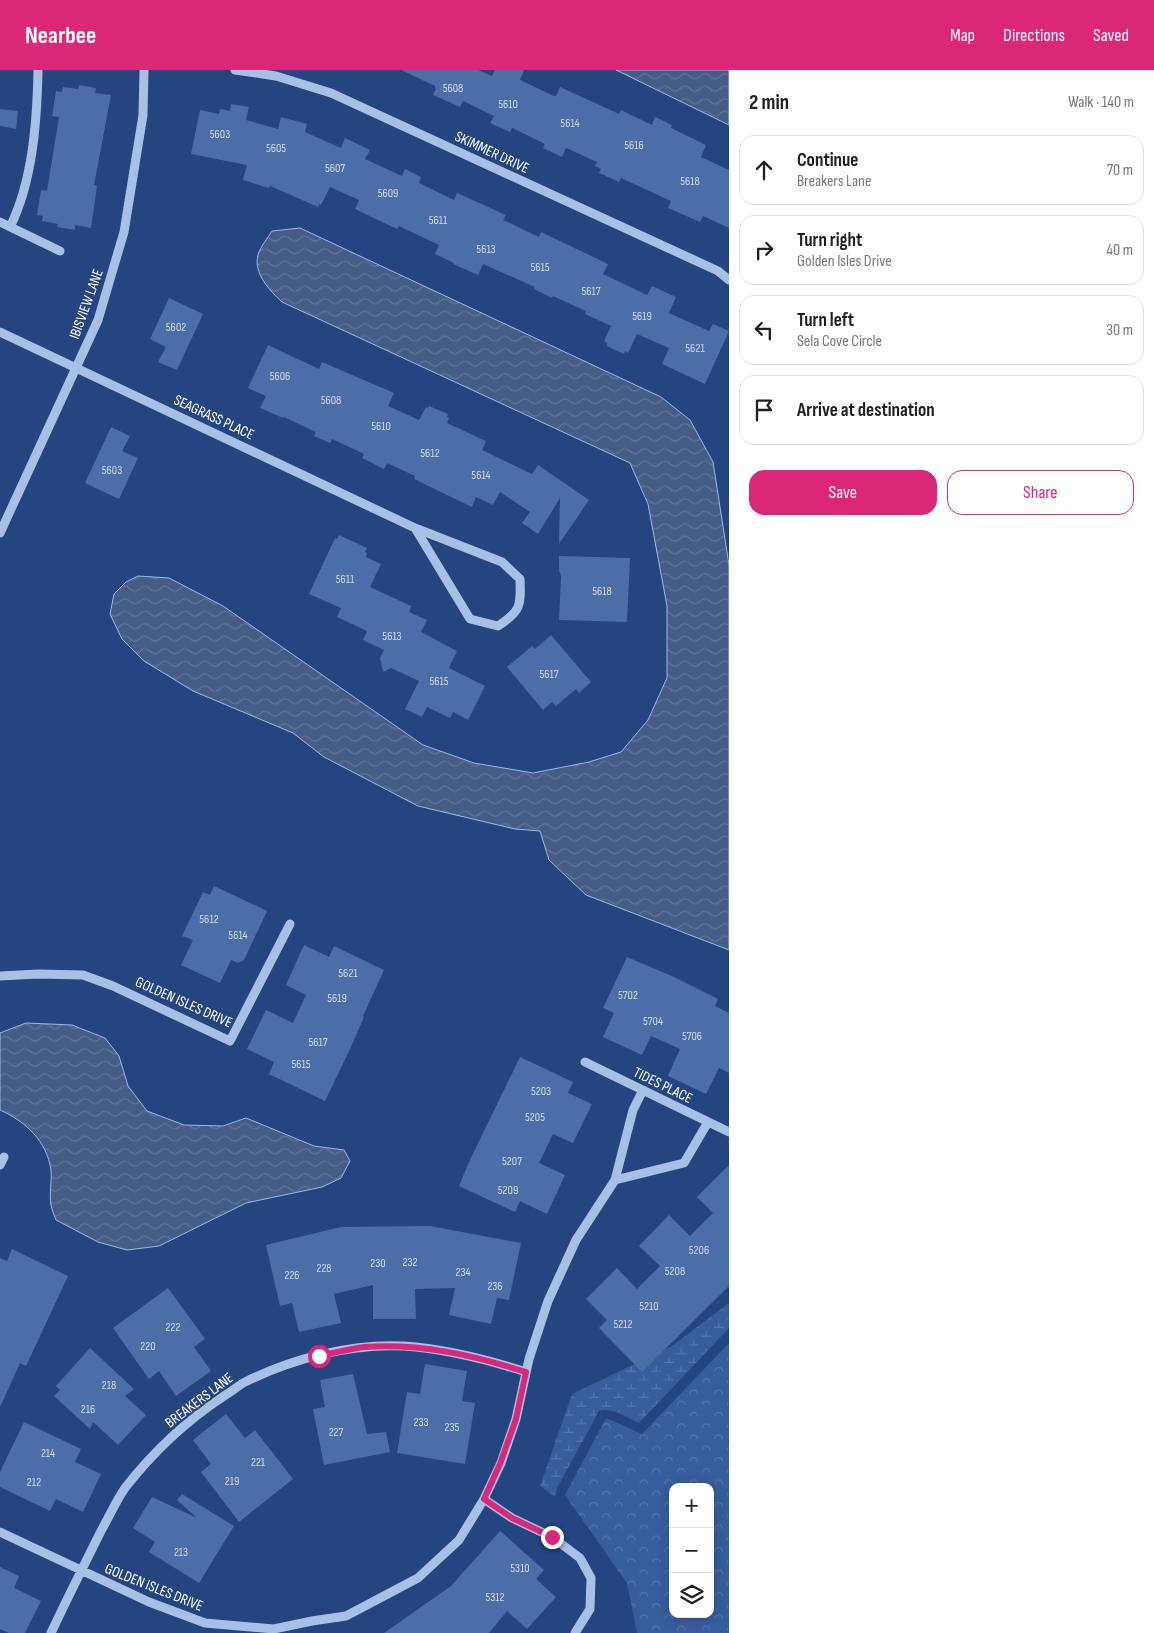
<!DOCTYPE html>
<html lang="en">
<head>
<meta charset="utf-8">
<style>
	:root { --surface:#fff; --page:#f6f6f6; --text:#202124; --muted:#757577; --line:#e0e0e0; --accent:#db2777 }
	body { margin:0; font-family:"Sofia Sans Condensed",sans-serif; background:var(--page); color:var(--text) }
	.controls { position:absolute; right:15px; bottom:15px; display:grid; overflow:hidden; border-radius:10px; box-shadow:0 2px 12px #0003 }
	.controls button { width:45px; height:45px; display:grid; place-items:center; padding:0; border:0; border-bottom:1px solid var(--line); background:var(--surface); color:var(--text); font:25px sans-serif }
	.stop { position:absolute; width:15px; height:15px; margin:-11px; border:4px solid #db2777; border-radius:50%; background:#fff }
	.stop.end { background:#db2777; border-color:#fff; box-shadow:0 1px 5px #0008 }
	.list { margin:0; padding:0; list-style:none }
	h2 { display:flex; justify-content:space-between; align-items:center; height:65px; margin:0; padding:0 20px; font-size:21px }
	h2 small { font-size:16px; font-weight:400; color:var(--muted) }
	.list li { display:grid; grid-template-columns:32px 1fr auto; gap:15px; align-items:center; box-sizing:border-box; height:70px; margin:0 10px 10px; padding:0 10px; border:1px solid var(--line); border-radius:15px }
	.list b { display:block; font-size:19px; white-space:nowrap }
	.list p { margin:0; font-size:16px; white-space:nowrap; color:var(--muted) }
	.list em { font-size:16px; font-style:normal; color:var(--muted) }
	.actions { display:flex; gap:10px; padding:15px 20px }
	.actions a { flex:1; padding:11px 0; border:1px solid var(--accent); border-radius:15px; text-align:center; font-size:18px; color:var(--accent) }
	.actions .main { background:var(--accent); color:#fff }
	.icon { flex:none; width:28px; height:28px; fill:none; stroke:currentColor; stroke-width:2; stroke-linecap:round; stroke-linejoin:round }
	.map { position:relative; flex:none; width:729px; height:1563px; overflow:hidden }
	header { display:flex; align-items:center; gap:30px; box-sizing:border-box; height:70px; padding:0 25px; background:var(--accent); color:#fff }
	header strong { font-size:24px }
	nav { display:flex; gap:28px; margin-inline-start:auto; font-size:18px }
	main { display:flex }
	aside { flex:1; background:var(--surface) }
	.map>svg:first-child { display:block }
	.forest { fill:url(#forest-crowns); fill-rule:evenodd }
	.wetland { fill:url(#wetland-marsh) }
	.water { fill:url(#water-waves); stroke:#9dbae7 }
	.building { fill:#4c6ea8 }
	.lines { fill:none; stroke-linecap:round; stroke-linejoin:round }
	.minor { stroke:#a9c0e6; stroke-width:9 }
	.route { stroke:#db2777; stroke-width:6 }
	.labels { text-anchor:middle; stroke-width:4; stroke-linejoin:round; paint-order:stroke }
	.number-label { font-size:12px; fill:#d2dbe9 }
	.street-label { font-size:15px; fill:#fff; stroke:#24457f }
</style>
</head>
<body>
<header>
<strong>Nearbee</strong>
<nav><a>Map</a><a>Directions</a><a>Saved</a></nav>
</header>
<main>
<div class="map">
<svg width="729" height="1563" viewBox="0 0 729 1563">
	<defs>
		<pattern id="forest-crowns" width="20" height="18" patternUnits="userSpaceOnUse" patternTransform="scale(1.25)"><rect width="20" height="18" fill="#385d9c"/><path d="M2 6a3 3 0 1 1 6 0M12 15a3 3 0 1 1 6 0" fill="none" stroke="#5675ab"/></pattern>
		<pattern id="wetland-marsh" width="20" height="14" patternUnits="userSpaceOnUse" patternTransform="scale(1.25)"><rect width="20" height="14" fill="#385d9c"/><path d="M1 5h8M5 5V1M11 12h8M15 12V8" fill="none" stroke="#5675ab"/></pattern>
		<pattern id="water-waves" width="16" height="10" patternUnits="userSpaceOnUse" patternTransform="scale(1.25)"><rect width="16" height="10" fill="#455c87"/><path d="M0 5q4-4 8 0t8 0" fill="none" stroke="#617499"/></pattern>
	</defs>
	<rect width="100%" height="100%" fill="#24457f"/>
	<path class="forest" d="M 729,1273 L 729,1563 L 637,1563 L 627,1513 L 565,1425 L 606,1348 L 642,1364 ZM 673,1417 L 710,1417 L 710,1544 L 673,1544 Z"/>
	<path class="wetland" d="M 729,1233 L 729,1258 L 639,1353 C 628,1348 610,1336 599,1341 L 556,1420 L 555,1427 L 540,1416 L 572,1324 L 672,1276 Z"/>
	<path class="water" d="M 616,0 L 729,0 L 729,55 Z
		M 300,158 L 661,327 L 690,350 L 713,392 L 729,495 L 729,880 L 586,825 L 549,790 L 540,761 L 515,759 L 418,736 L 324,687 L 293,663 L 193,621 L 144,591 L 122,569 L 110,544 L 114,524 L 126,512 L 138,506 L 169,508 L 223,536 L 423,675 L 474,693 L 533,703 L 589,692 L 621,682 L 648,650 L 667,608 L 667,536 L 648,434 L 630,393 L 282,232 C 270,221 253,203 258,185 C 260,177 268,168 272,161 Z
		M 26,953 L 72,955 L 105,968 L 119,986 L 128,1016 L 147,1041 L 184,1055 L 223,1056 L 246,1048 L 314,1076 L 344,1080 L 350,1091 L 341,1108 L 322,1117 L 246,1133 L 159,1176 L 127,1180 L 98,1172 L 56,1150 C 54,1145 52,1140 51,1135 C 49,1124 52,1111 51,1100 C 47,1071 25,1051 0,1040 L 0,963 Z"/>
	<path class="building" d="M 401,0 L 478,0 L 492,6 L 495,0 L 524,0 L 520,10 L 554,26 L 556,26 L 560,17 L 619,44 L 621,40 L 652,55 L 655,47 L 672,55 L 671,58 L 706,75 L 701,87 L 729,100 L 729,158 L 703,146 L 700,152 L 668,138 L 671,131 L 621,108 L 619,112 L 599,103 L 601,99 L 595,96 L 597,92 L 566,78 L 562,87 L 543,78 L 545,74 L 527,65 L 512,58 L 510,62 L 490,53 L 494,46 L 463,31 L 460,37 L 433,25 L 436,19 L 435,18 L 435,16 Z
		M 79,15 L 96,18 L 95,23 L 111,25 L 94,115 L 97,116 L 91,158 L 75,155 L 75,160 L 57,157 L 58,154 L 42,151 L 43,146 L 37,145 L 41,120 L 47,121 L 59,47 L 52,46 L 56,21 L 62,22 L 63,17 L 78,19 Z
		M 231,34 L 249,37 L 246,50 L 278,59 L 281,47 L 307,54 L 305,62 L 341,78 L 345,68 L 370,80 L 365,89 L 402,106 L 405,99 L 421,107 L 419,113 L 454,130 L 457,123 L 506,145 L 503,150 L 539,167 L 541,162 L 608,194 L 603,204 L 647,225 L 652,216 L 676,227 L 669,243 L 709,261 L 713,254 L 729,261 L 705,314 L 662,294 L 669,278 L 637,264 L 628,283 L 625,281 L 624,284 L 607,276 L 607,273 L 604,271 L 611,256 L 585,244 L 586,241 L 553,226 L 552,228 L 534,219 L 535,217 L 483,194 L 478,205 L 453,194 L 454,193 L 435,184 L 439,175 L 399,156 L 397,159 L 355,139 L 359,130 L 330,117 L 321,135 L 319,134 L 318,137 L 270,116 L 269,118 L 243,110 L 247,95 L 191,84 L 200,40 L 219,44 L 220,39 L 230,41 Z
		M 0,39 L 18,41 L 16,59 L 0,56 Z
		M 169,228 L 203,244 L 177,300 L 158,292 L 166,277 L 150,269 Z
		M 268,275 L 319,299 L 322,292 L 394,323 L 388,336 L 419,350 L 426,337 L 428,338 L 429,336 L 448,344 L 447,347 L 449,348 L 447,353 L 486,371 L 482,380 L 532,404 L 538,395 L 589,430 L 559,474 L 560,428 L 538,464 L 522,453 L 530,442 L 500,422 L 493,435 L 476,427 L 472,437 L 414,409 L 415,406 L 387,393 L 384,399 L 362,388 L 364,384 L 332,369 L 330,373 L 314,366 L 316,362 L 284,347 L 283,348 L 260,338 L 266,326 L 248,318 Z
		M 111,357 L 130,366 L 122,381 L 138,388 L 119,429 L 85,413 Z
		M 339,465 L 367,478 L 365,482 L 367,483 L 366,487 L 381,494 L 370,517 L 411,536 L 409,542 L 427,550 L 421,562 L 457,581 L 449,598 L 485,616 L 468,650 L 453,642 L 450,648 L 427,637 L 422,647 L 405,639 L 419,611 L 391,598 L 383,602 L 380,588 L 384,580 L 363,570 L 367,561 L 337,547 L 341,538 L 309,524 L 335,468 L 337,469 Z
		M 559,486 L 630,488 L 627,552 L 559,550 L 561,507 L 560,502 L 559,501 Z
		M 551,565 L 591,612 L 579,623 L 576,619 L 556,636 L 552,632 L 543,640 L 507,597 L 532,576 L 535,579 Z
		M 214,816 L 267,841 L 244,890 L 238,893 L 231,890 L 220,913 L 181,895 L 193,870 L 182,866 L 203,822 L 210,825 Z
		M 304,875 L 329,887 L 334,876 L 384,900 L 363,946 L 364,947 L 351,977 L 325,1031 L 269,1004 L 274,992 L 247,979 L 266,940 L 293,953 L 306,925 L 286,915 Z
		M 627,887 L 674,907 L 718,929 L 715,936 L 729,943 L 729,1003 L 719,998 L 706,1024 L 668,1006 L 680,979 L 651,966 L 642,985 L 603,967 L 614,943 L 603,938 Z
		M 520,987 L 573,1012 L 568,1023 L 592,1034 L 573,1073 L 553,1064 L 539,1093 L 565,1105 L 547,1144 L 520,1131 L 515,1142 L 459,1116 L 469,1092 Z
		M 729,1095 L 729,1216 L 642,1302 L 599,1258 L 607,1250 L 586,1229 L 617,1198 L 637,1219 L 660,1196 L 639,1176 L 669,1145 L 690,1166 L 713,1143 L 697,1127 Z
		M 430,1156 L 521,1173 L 509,1230 L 497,1228 L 491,1254 L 449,1245 L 455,1218 L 415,1219 L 416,1249 L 373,1249 L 373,1215 L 334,1224 L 341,1253 L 299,1262 L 292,1233 L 280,1236 L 266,1175 L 341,1157 Z
		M 12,1179 L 68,1206 L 26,1296 L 20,1293 L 0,1337 L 0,1188 L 7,1191 Z
		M 168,1218 L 205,1269 L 194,1277 L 211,1301 L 176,1326 L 159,1301 L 149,1309 L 113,1258 Z
		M 90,1278 L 134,1319 L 125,1326 L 146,1345 L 118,1375 L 93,1352 L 90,1359 L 54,1326 L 60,1320 L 56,1316 Z
		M 425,1294 L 467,1301 L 462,1331 L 475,1333 L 465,1394 L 397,1383 L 407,1322 L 420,1324 Z
		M 353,1304 L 367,1364 L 386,1362 L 390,1382 L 324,1395 L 313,1339 L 325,1337 L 320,1310 Z
		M 226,1344 L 245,1368 L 255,1360 L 293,1409 L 239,1452 L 201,1402 L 211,1394 L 193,1370 Z
		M 24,1352 L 81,1379 L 75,1392 L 101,1404 L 83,1442 L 56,1429 L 50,1441 L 0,1417 L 0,1402 Z
		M 182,1424 L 234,1456 L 199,1513 L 149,1482 L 155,1472 L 133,1458 L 152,1427 L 197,1448 L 177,1430 Z
		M 500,1461 L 544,1500 L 536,1509 L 556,1527 L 527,1559 L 507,1541 L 489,1563 L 384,1563 L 451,1516 Z
		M 0,1497 L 19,1506 L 14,1518 L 41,1531 L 25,1563 L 9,1563 L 0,1559 Z"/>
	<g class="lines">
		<path class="minor" d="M 235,0 L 276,6 L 331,23 L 718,201 L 729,210
			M 0,152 L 60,181
			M 10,157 C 33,111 37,50 38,0
			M 0,262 L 415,458 L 502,492 L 520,509 C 521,536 521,541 498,556 L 470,549 L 415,458
			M 0,463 L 98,250 L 124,162 L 143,45 L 144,0
			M 0,906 L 38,904 L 83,905 L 113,916 L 230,971 L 290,854
			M 585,992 L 729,1062
			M 0,1095 L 4,1087
			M 615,1110 L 633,1040 L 643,1020
			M 484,1429 L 512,1448 L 552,1467 L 580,1488 L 591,1508 L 590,1539 L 575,1563
			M 0,1462 L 149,1532 L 205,1553 L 274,1559 L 312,1551 L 346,1546 L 418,1508 L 459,1470 L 484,1429 L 501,1393 L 516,1349 L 529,1289 L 548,1231 L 576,1170 L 615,1110 L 684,1093 L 708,1052
			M 51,1563 C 67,1529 84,1495 101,1461 C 109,1447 116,1431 125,1418 C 153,1382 186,1351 224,1326 C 231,1322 237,1317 243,1313 C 291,1289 350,1273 404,1276 C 447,1279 486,1289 526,1302"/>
	</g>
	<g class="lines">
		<path class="route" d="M 319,1286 C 333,1283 349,1279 364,1277 C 421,1273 472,1285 526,1302 L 516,1349 L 500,1394 L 484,1429 L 512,1448 L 552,1467"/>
	</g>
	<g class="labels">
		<g class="number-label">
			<text x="453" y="22">5608</text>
			<text x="508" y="38">5610</text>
			<text x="570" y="57">5614</text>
			<text x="220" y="68">5603</text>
			<text x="634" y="79">5616</text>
			<text x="276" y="82">5605</text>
			<text x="335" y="102">5607</text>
			<text x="690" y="115">5618</text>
			<text x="388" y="127">5609</text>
			<text x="438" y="154">5611</text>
			<text x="486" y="183">5613</text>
			<text x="540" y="201">5615</text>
			<text x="591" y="225">5617</text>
			<text x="642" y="250">5619</text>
			<text x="176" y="261">5602</text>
			<text x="695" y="282">5621</text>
			<text x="280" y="310">5606</text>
			<text x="331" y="334">5608</text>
			<text x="381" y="360">5610</text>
			<text x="430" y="387">5612</text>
			<text x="112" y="404">5603</text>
			<text x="481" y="409">5614</text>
			<text x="345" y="513">5611</text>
			<text x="602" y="525">5618</text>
			<text x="392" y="570">5613</text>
			<text x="549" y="608">5617</text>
			<text x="439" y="615">5615</text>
			<text x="209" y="853">5612</text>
			<text x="238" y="869">5614</text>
			<text x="348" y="907">5621</text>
			<text x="628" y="929">5702</text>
			<text x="337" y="932">5619</text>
			<text x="653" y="955">5704</text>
			<text x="692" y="970">5706</text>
			<text x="318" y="976">5617</text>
			<text x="301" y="998">5615</text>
			<text x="541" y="1025">5203</text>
			<text x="535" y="1051">5205</text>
			<text x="512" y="1095">5207</text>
			<text x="508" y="1124">5209</text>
			<text x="699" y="1184">5206</text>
			<text x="410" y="1196">232</text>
			<text x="378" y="1197">230</text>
			<text x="324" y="1202">228</text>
			<text x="675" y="1205">5208</text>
			<text x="463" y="1206">234</text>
			<text x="292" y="1209">226</text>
			<text x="495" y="1220">236</text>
			<text x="649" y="1240">5210</text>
			<text x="623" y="1258">5212</text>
			<text x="173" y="1261">222</text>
			<text x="148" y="1280">220</text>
			<text x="109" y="1319">218</text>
			<text x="88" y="1343">216</text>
			<text x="421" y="1356">233</text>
			<text x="452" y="1361">235</text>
			<text x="336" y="1366">227</text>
			<text x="48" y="1387">214</text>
			<text x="258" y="1396">221</text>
			<text x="232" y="1415">219</text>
			<text x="34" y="1416">212</text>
			<text x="181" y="1486">213</text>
			<text x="520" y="1502">5310</text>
			<text x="495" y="1531">5312</text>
		</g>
		<g class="street-label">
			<text transform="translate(492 82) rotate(25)" y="5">SKIMMER DRIVE</text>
			<text transform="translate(86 234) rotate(-70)" y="5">IBISVIEW LANE</text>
			<text transform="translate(214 347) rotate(25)" y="5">SEAGRASS PLACE</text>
			<text transform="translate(184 932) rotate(24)" y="5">GOLDEN ISLES DRIVE</text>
			<text transform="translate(663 1015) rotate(26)" y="5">TIDES PLACE</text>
			<text transform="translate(199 1330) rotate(-37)" y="5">BREAKERS LANE</text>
			<text transform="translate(154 1517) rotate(22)" y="5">GOLDEN ISLES DRIVE</text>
		</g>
	</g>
</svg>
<div class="controls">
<button>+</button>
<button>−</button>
<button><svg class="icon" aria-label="layers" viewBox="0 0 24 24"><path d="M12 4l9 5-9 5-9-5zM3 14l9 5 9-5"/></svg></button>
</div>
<div class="stop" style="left:319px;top:1286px"></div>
<div class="stop end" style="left:552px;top:1467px"></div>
</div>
<aside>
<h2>2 min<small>Walk · 140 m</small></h2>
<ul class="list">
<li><svg class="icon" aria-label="ahead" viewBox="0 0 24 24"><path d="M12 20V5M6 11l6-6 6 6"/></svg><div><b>Continue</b><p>Breakers Lane</p></div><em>70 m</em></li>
<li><svg class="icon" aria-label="right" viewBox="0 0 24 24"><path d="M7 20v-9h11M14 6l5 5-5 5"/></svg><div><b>Turn right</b><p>Golden Isles Drive</p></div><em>40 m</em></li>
<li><svg class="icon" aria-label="left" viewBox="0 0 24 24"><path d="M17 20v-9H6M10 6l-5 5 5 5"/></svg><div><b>Turn left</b><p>Sela Cove Circle</p></div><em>30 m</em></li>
<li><svg class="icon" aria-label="arrive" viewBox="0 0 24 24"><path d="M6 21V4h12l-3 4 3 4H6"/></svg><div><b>Arrive at destination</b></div></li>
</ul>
<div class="actions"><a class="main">Save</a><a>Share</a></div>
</aside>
</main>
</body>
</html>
